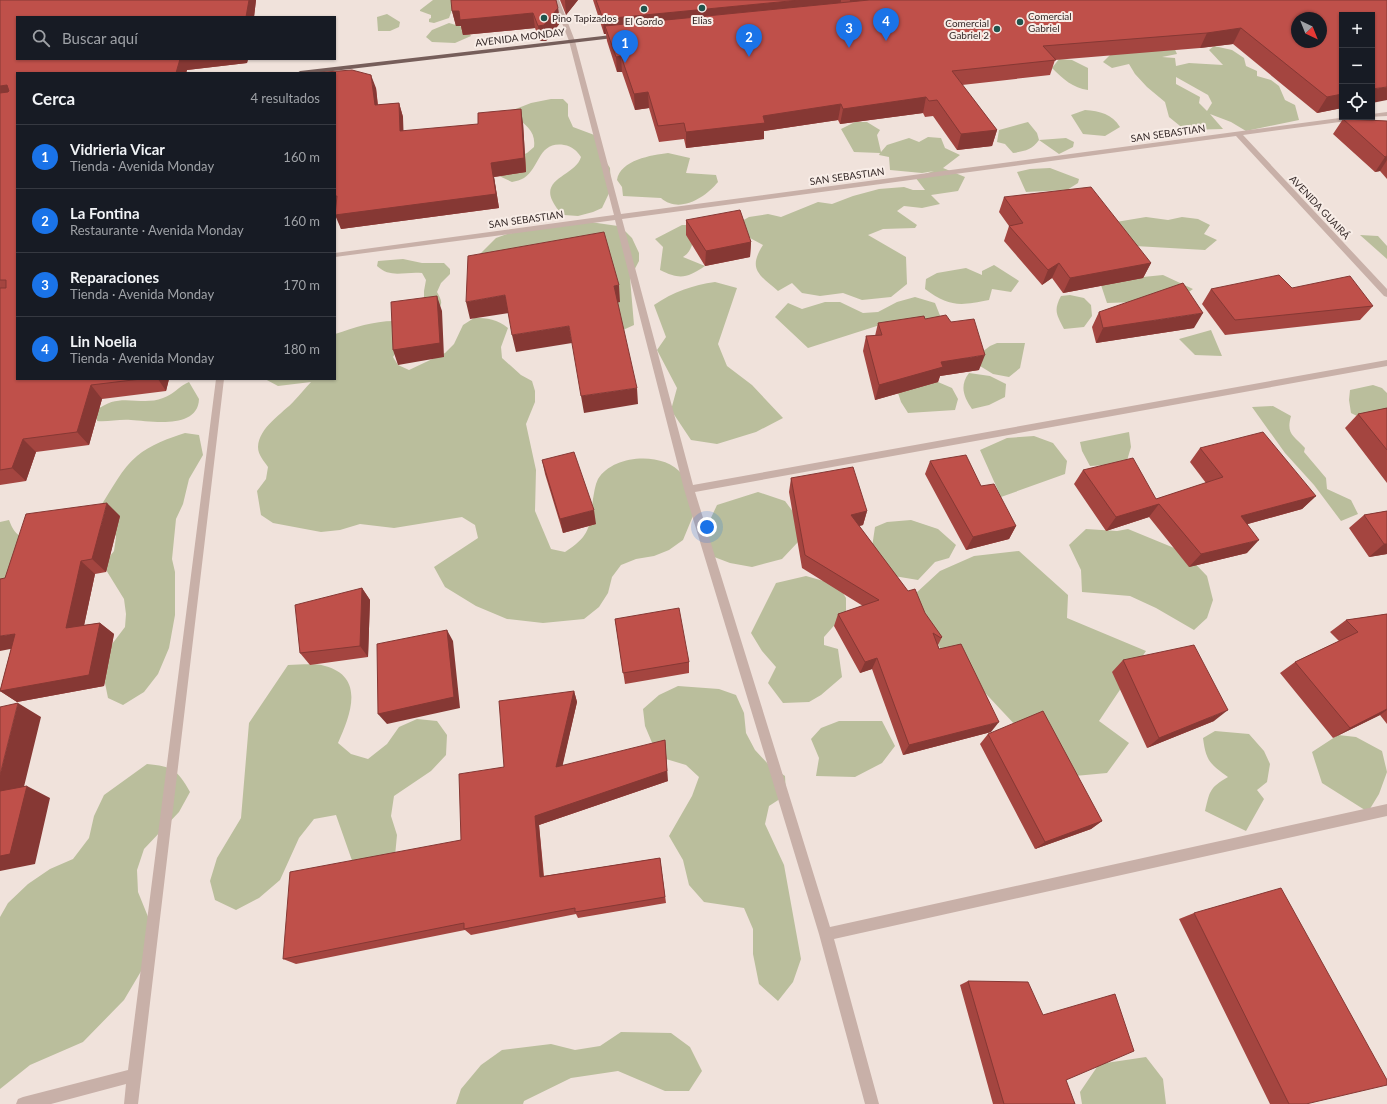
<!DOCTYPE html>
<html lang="es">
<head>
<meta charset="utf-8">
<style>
	:root { --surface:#171b24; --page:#242831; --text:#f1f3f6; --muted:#9ea1a6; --line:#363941; --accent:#1a73e8 }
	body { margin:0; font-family:Lato,sans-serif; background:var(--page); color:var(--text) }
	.controls { position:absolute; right:12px; top:12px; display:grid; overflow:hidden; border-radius:0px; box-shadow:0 1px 3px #0004 }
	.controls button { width:36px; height:36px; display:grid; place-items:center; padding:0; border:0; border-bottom:1px solid var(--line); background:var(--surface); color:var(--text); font:20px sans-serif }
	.compass { position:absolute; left:1291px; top:12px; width:36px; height:36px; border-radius:50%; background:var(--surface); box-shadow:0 1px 3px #0004; rotate:137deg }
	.you { position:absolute; left:707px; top:527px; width:14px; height:14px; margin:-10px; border:3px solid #fff; border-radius:50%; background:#1a73e8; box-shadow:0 0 0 6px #1a73e833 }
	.badge { display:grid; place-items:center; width:26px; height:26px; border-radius:50%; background:var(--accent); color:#fff; font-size:13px; font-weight:700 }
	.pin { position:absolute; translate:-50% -33px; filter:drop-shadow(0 1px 2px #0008) }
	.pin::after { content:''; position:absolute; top:21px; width:14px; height:12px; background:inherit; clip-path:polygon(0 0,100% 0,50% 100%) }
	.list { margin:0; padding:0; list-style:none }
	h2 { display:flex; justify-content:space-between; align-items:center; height:52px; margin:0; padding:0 16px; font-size:17px }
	h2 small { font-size:13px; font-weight:400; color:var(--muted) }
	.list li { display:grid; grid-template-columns:26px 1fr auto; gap:12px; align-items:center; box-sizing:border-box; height:64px; padding:0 16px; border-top:1px solid var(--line) }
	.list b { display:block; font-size:15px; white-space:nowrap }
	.list p { margin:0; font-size:13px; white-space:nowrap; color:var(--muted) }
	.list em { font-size:13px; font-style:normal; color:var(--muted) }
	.icon { flex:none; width:22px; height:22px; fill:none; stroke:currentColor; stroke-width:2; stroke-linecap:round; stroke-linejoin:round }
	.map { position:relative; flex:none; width:1387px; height:1104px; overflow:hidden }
	.search { position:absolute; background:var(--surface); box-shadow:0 1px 3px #0004; left:16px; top:16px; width:320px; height:44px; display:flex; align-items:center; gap:10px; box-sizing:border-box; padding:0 14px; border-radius:0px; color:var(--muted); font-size:15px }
	.panel { position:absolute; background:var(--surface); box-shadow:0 1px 3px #0004; left:16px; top:72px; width:320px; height:308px; border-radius:0px }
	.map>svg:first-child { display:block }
	.green { fill:#babe9c; fill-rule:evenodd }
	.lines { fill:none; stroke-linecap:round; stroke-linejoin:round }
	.minor { fill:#c8b0a8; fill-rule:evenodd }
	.major { fill:#765e5a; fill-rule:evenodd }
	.wall { fill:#a44540 }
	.shaded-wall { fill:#863834 }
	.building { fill:#bf504a; stroke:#863834; fill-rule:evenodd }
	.poi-dot { fill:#20544d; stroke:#f8ede7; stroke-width:1.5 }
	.labels { text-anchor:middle; stroke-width:4; stroke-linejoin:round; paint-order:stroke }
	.far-poi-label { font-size:10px; fill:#352928; stroke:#f8ede7; text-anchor:start }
	.far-street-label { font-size:10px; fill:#352928; stroke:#f8ede7 }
</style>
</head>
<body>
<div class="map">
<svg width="1387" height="1104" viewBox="0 0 1387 1104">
	<rect width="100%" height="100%" fill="#f0e2db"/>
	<path class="green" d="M 433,0 L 457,0 L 455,8 L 452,10 L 449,18 L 434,23 L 429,22 L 429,19 L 431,18 L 431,15 L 420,11 L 420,10 Z
		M 387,14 L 400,22 L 399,27 L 390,31 L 378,31 L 377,17 Z
		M 449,23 L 466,28 L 471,36 L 455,43 L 432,42 L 426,37 L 432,30 Z
		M 1172,43 L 1177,54 L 1162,57 L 1175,58 L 1176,66 L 1189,63 L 1223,65 L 1209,50 L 1214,46 L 1232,50 L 1244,58 L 1246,66 L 1257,71 L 1257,76 L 1271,80 L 1279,86 L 1285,100 L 1295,105 L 1299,120 L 1246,131 L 1231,122 L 1210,114 L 1223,129 L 1185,130 L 1169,117 L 1165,102 L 1147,87 L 1135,74 L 1129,64 L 1112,68 L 1103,62 L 1120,45 ZM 1176,77 L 1208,95 L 1212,103 L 1207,111 L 1199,103 L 1200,97 L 1176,84 Z
		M 1059,59 L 1072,60 L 1088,68 L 1088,90 C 1073,88 1063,79 1052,68 Z
		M 551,99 L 563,99 L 568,104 L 568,116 L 573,127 L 597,136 L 604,159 L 610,168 L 611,189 L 602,208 L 593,212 L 578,216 L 564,215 C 558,211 555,206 552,200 C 542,178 576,175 581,157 C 577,151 572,146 564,145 C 538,141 540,168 524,178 C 521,180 516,181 512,182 L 486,170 L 527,153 L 534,147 C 536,131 526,125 514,116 L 513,110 L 531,103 Z
		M 1085,110 C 1100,111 1112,114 1120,127 L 1105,136 L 1083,134 L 1071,115 Z
		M 855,122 L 867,122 L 880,130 L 877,135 L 881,152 L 887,145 L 909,138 L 919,142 L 928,137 L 941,138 L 945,148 L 960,155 L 943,168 L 965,177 L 958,191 L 931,195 L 940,204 L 922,208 L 904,206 L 897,211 L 917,225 L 915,228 L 883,229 L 868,235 L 906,257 L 907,284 L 891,297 L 862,300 L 843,293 L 820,296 L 802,293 L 792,283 L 778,291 C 760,275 747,270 763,245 L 737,231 L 740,222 L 749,217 L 768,214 L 781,217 L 818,202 L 832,204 L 853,196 L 879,189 L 904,187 L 913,190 L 925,190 L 915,177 L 934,171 L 922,173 L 890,170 L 889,157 L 879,155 L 880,153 L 854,152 L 841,129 Z
		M 1028,122 L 1037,133 L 1039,140 L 1066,138 L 1074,142 L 1073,147 L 1059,154 L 1039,140 C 1032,150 1025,151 1013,153 L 1005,144 L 997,142 L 999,130 Z
		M 668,153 L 690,158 L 686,173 L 716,175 L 718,182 C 705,198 679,214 661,198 L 623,196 L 622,187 L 617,180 C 620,160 652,155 668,153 Z
		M 1050,168 L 1079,179 L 1078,183 L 1067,190 L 1026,192 L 1017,172 L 1030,169 Z
		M 1146,217 L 1168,220 L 1182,217 L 1198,219 L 1210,225 L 1204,234 L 1217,240 L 1205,250 L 1135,246 L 1116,222 Z
		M 583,221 L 618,226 L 626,232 L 632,238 L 639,253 L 639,261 L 630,278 L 634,325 L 623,330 L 477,257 L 496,238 L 507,234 Z
		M 682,225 L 693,225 C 694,237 694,250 683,257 L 705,266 C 687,278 680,280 660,270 L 663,247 L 655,239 Z
		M 1360,235 L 1378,236 L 1387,246 L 1387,259 Z
		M 403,259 L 422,263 L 444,263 L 450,269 L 450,274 L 441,283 L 437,292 C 441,300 444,303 437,310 L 424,307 L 424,291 L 426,280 L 422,273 C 405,271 391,279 377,266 L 378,261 Z
		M 994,265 L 1019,281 L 1011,292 L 992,289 L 989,300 C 960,306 949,307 925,289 L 926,279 L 937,273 L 966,268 L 982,275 L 982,271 Z
		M 1163,275 L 1193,289 L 1182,297 L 1137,302 L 1107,303 L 1101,285 L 1143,277 Z
		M 715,282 L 737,288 L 718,344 L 727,366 L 752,385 L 783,418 L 756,432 L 717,444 L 691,440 L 671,410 L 677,388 L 657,350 L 666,337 L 654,305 C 673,292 693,285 715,282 Z
		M 1070,295 L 1084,298 L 1091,305 L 1092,316 L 1084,327 L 1064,329 C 1057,315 1053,311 1061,296 Z
		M 915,297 L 935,303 L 941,318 L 880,325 L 808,348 L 775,317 L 788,303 L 802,309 L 825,302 L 840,302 L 863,313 L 878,312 L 897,302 Z
		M 474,318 C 488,318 497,319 508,328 L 501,347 L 502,358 L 521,375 L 532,381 L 535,391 L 535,402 L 526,424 L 536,470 L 535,511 L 551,549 L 565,552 C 591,535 589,528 593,499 C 594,493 595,485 598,479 C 613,454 664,451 682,474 C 686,480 692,503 695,511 L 683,540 L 669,550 L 654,556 L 636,559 L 621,565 L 612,577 L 608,593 L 599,607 L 584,619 L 543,623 L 507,619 L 476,606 L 445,587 L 434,567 L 478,538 L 475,525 L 462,517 L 394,528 L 360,524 L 340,530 L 321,532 L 273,523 L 261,515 L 257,491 L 266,479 L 268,467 C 264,461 258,455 258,447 C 259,427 282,414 294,401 C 300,395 305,388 311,382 L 278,386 L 265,379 L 335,379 L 335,334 C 356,327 376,320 398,321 L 405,338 L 393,357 L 398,365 L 409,370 L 445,353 L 454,344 L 463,325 Z
		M 1211,330 L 1222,356 L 1195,355 L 1179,339 Z
		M 997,343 L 1025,343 L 1020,368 L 1009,377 L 993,374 L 980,366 L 978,355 L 990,346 Z
		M 969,373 L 990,376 L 1006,384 L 1005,397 L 989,405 L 972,409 C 964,397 959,386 969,373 Z
		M 189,382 L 199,399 C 198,430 151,421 131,420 C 119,419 108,422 97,421 L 97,410 C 120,391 140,407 163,398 C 173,395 179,386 189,382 Z
		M 919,382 L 938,382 L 952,388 L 958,399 L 955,410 L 908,413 L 901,402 L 897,390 Z
		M 1373,385 L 1382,388 L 1387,393 L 1387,410 L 1369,422 L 1351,413 L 1349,400 L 1350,390 Z
		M 1273,406 L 1291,416 C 1286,434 1293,435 1305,448 L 1304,452 L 1326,478 L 1327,489 L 1351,500 L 1358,514 L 1341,521 L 1314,485 L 1285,453 L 1252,407 Z
		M 1129,432 L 1131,447 L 1126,464 L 1090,466 L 1082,451 L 1080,442 Z
		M 185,433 L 199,435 L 203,455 L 189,479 L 183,504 L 176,519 L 172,559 L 175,572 L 175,615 L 169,648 L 158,674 L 144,692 L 123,705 L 108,698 L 105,683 L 106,652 L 125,627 L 126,614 L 124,599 L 103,565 L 114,551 L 116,537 L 102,504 C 112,489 122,468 137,456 C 150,445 169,438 185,433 Z
		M 1034,436 L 1053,443 L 1067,461 L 1065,474 L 1001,497 L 980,450 L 1007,438 Z
		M 758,492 L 785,501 L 797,517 L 798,542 L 782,559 L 752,567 L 730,563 L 709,555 L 702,537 L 717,505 Z
		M 9,520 C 15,536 21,538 37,542 L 0,589 L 0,522 Z
		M 911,520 L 938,529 L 956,545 L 949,558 L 935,562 L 918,580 L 888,575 L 871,554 L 875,527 L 887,522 Z
		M 1086,529 L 1117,531 L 1128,529 L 1184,552 L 1207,576 L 1213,600 L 1207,618 L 1194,630 L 1156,608 L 1130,596 L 1082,592 L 1081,570 L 1069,545 Z
		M 1019,551 L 1068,595 L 1067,618 L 1146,651 L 1099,721 L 1129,743 L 1107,773 L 1064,777 L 973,680 L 946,661 L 915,594 L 940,571 L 974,556 Z
		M 806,576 L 838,585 L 846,598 L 846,612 L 824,637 L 824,645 L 838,649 L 842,677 L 821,695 L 809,702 L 783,703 L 768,683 L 776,667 L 762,651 L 751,633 L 776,583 Z
		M 288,665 C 300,665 314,663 325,666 C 366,677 350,716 338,743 L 351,754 L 368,759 L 387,744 L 399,727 L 417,719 L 437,721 L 447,735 L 446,755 L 431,771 L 394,796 L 391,816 L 397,835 L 395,856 L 355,869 L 336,815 L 314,819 L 299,838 L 280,880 L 259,898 L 236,910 L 215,900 L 210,881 L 217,858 L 241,818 L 249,723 Z
		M 678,686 L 719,689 L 736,695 L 744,713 L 746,733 L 755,750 L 769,765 L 785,776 L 786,795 L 769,806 L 765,824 L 784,865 L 801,959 L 793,982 L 778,1001 L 759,984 L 753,954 L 753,929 L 744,908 L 704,902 L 689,885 L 683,860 L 669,836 L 692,796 L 699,777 L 686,765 L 666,759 L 653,745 L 645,726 L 643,709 L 659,695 Z
		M 839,721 L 882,721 L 895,746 L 882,763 L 855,777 L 816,776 L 819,758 L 811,739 L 821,728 Z
		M 1215,731 L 1249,734 L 1264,751 L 1270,764 L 1267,782 L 1257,790 L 1264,799 L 1246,831 L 1205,811 C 1210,791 1209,788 1228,777 C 1210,764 1206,761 1203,738 Z
		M 1338,735 L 1356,737 L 1382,751 L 1387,772 L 1379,794 L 1368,812 L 1322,783 L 1312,752 Z
		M 147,764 C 172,766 178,770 190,792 L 179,812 L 144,849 L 137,870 L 138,892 L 153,929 L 153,951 L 124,1000 L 83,1042 L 30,1065 L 0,1089 L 0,917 L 8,903 L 28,884 L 50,869 L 73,859 L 89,838 L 94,816 L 104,795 Z
		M 621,1032 L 671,1033 L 690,1047 L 702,1071 L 689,1091 L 665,1091 L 618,1071 L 571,1078 L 524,1101 L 523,1104 L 456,1104 L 461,1089 L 481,1065 L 502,1050 L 551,1044 L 575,1050 L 600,1046 Z
		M 1146,1057 L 1163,1079 L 1166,1104 L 1082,1104 L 1080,1092 L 1099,1064 Z"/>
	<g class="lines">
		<path class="minor" d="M 553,0 L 559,0 L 575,41 L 621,214 L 1347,117 L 1365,117 L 1362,119 L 1243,135 L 1387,289 L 1387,297 L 1384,296 L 1236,136 L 622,219 L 693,485 L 1387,360 L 1387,366 L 695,492 L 830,927 L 1387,804 L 1387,816 L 834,939 L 879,1104 L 865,1104 L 819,934 L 684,489 L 615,220 L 335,257 L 335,253 L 614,215 L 569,41 Z
			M 1387,112 L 1387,116 L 1369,117 L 1372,117 L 1372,114 Z
			M 216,379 L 224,379 L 138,1104 L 124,1104 L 126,1084 L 51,1104 L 16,1104 L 18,1099 L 23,1097 L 128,1070 Z"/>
		<path class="major" d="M 620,34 L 623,36 L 622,37 L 316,73 L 297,73 L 300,71 Z"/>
	</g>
	<path class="wall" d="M 0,0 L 256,0 L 254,17 L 17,17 L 17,59 L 248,59 L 247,63 L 187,70 L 186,73 L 17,73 L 17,379 L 169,379 L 166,391 L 102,399 L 89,445 L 36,452 L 26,481 L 0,485 Z
		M 560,0 L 578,0 L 566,15 Z
		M 593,0 L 1387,0 L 1342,15 L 1342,108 L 1317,113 L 1233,44 L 1200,48 L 1055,60 L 1050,75 L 962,85 L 997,130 L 992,146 L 957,150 L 933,116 L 925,117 L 923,113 L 840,124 L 838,120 L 764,131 L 764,139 L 686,148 L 684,139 L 659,142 L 649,108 L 635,110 L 622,72 L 617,72 L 607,41 L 606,34 L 604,34 Z
		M 558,8 L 560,23 L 546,41 L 540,41 L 535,28 L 463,35 L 461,26 L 456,26 L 452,11 Z
		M 335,73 L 376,88 L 378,105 L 399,103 L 403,117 L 403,131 L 523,123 L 526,172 L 494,177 L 499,208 L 341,229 L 336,211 L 335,211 Z
		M 1343,119 L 1387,121 L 1387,179 L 1380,171 L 1375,172 L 1333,134 Z
		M 1004,197 L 1151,263 L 1143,278 L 1063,293 L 1052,278 L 1042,285 L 1004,241 L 1009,226 L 999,212 Z
		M 686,220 L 751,242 L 750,257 L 705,266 L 686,235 Z
		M 1292,288 L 1373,306 L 1360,320 L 1225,335 L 1202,304 L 1211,289 Z
		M 1099,312 L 1194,328 L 1096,343 L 1092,327 Z
		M 925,319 L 979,370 L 940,376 L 938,382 L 875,400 L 863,351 L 866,336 L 875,336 L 878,323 Z
		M 1387,408 L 1387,483 L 1345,428 L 1358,414 Z
		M 1200,448 L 1316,496 L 1302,509 L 1248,524 L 1247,553 L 1189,567 L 1149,517 L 1106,531 L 1074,484 L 1083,470 L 1156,499 L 1206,483 L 1190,462 Z
		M 542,460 L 596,524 L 563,533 L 545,474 Z
		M 930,461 L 1016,526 L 1009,539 L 966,550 L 925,474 Z
		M 791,478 L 867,511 L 863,525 L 859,526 L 942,637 L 938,645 L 939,649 L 991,732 L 903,755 L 872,669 L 860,673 L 834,626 L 838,614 L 863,606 L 802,568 L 789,492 Z
		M 1387,511 L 1387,554 L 1369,557 L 1349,528 L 1364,515 Z
		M 120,516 L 106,572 L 95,574 L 84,625 L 100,623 L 114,634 L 104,686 L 17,702 L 0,691 L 11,649 L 5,578 Z
		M 362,588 L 370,600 L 368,657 L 310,665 L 300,653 Z
		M 1387,614 L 1387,724 L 1380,715 L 1333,738 L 1280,673 L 1295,662 L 1339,641 L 1330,632 L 1346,620 Z
		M 615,619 L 689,662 L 689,673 L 625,684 Z
		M 1123,660 L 1214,721 L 1147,748 L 1112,672 Z
		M 574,691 L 577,702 L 562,766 L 668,781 L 539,825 L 544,876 L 660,858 L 666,903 L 578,918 L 576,914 L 471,935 L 465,930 L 296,964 L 283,959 L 461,840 L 504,767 Z
		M 988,734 L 1102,821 L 1091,829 L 1035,849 L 980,744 Z
		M 1194,913 L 1306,1104 L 1270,1104 L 1179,919 Z
		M 968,981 L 1075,1104 L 993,1104 L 960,985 Z"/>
	<path class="shaded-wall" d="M 249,0 L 256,0 L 254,17 L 246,17 Z
		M 565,0 L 578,0 L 566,15 Z
		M 800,0 L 841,0 L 840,11 L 605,26 L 606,34 L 604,34 L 603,19 Z
		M 850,0 L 950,0 L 849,10 Z
		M 558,8 L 560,23 L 546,41 L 540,41 L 538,26 Z
		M 452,11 L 459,11 L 533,13 L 535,28 L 463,35 L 461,26 L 456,26 Z
		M 1241,28 L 1233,44 L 1200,48 L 1207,33 Z
		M 621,56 L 622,72 L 617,72 L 616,57 Z
		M 180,59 L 248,59 L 247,63 L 187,70 L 186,73 L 176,73 Z
		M 371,75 L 376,88 L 379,119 L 375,105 Z
		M 7,85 L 17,100 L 0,102 L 0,86 Z
		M 1387,87 L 1387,100 L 1372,103 L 1372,89 Z
		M 648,92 L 649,108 L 635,110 L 634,94 Z
		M 1342,94 L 1342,108 L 1317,113 L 1327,97 Z
		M 926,97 L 923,113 L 840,124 L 843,109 Z
		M 399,103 L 403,117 L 404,145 L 400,131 Z
		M 841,104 L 838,120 L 764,131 L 764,139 L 686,148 L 686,132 L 763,116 Z
		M 521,109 L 523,123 L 526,172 L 494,177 L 499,208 L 341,229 L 335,215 L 491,163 Z
		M 997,130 L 992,146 L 957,150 L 961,134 Z
		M 1387,156 L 1387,160 L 1380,171 L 1375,172 L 1385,157 Z
		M 751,242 L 750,257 L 705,266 L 706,251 Z
		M 1059,263 L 1052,278 L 1042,285 L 1048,270 Z
		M 1151,263 L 1143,278 L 1063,293 L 1070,278 Z
		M 619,285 L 620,302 L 616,303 L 614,286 Z
		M 505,295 L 509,313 L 470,319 L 466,302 Z
		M 437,296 L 442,311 L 444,357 L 398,365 L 393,350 Z
		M 1203,313 L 1194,328 L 1096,343 L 1103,328 Z
		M 569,326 L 572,343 L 516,352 L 512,335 Z
		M 985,355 L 979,370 L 940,376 L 938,382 L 875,400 L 879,385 L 941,362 Z
		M 158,379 L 169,379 L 166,391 Z
		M 91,385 L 102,399 L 89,445 L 77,432 Z
		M 637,388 L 638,404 L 584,413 L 581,396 Z
		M 23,439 L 36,452 L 26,481 L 12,468 Z
		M 1316,496 L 1302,509 L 1229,529 L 1241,516 Z
		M 107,503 L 120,516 L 106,572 L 92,559 Z
		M 1159,504 L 1149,517 L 1106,531 L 1116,517 Z
		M 594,510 L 596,524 L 563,533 L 560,519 Z
		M 867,511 L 863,525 L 847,529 L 851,515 Z
		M 1016,526 L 1009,539 L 966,550 L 973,537 Z
		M 1259,540 L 1247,553 L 1189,567 L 1201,554 Z
		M 1384,544 L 1387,544 L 1387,554 L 1369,557 Z
		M 81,561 L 95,574 L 81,640 L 66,628 Z
		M 362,588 L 370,600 L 368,657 L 360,646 Z
		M 100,623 L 114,634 L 104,686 L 17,702 L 0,691 Z
		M 447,630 L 453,641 L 460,708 L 387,724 L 378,714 Z
		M 15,634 L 31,645 L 0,651 L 0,636 Z
		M 877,658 L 872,669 L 860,673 L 865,662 Z
		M 574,691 L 577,702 L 560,777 L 556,767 Z
		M 18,703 L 41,717 L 20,803 L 0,794 L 0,775 Z
		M 1387,709 L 1387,710 L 1380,715 L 1333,738 L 1350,728 Z
		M 1228,710 L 1214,721 L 1147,748 L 1159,738 Z
		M 999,722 L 991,732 L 903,755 L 909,745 Z
		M 665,740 L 668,781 L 539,825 L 544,884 L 540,877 L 535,816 Z
		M 27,786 L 50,798 L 35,864 L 0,871 L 0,856 Z
		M 1102,821 L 1091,829 L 1035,849 L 1045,842 Z"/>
	<path class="building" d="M 0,0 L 249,0 L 246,17 L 17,17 L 17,59 L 180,59 L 176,73 L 17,73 L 17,379 L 141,379 L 91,385 L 77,432 L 23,439 L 12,468 L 0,470 L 0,288 L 6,288 L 6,280 L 0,280 L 0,93 L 8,92 L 9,91 L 7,85 L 0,86 Z
		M 451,0 L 556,0 L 558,8 L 544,25 L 538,26 L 533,13 L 460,20 L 459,11 L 452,11 Z
		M 596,0 L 800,0 L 603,19 Z
		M 869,0 L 1387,0 L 1387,87 L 1372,89 L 1372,15 L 1342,15 L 1342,94 L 1327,97 L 1241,28 L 1207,33 L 1043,46 L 1056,60 L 952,71 L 997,130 L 961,134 L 937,100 L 929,101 L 926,97 L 843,109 L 841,104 L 763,116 L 765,123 L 686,132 L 684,123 L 658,126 L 648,92 L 634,94 L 621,56 L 616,57 L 605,26 ZM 1297,18 L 1321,18 L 1321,42 L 1297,42 Z
		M 352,70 L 371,75 L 375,105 L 399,103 L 400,131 L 478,124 L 478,113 L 521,109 L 524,158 L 491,163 L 496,194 L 335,215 L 337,196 L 335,196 L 335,73 L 312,73 Z
		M 1343,119 L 1387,121 L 1387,156 L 1385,157 Z
		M 1091,187 L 1151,263 L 1070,278 L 1059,263 L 1048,270 L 1009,226 L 1023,223 L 1004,197 Z
		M 740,210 L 751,242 L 706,251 L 686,220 Z
		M 604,232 L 619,285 L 614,286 L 637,388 L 581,396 L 569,326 L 512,335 L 505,295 L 466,302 L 468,256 Z
		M 1279,275 L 1292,288 L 1350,276 L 1373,306 L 1235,320 L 1211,289 Z
		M 1183,283 L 1203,313 L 1103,328 L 1099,312 Z
		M 437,296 L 440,343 L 393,350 L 391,302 Z
		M 946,315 L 951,322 L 974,319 L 985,355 L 941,362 L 943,367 L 879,385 L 866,336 L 882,335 L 878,323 L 924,316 L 925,319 Z
		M 1387,408 L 1387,450 L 1358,414 Z
		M 1263,432 L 1316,496 L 1241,516 L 1259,540 L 1201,554 L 1159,504 L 1116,517 L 1083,470 L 1133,458 L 1156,499 L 1223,477 L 1200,448 Z
		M 574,452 L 594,510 L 560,519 L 542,460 Z
		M 966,455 L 981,486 L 994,484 L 1016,526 L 973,537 L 930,461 Z
		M 853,467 L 867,511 L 851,515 L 908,591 L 915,589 L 925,613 L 942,637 L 941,638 L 933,633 L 939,649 L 961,644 L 999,722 L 909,745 L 877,658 L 865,662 L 838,614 L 879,600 L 805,555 L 791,478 Z
		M 107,503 L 92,559 L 81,561 L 66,628 L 100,623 L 89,675 L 0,691 L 15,634 L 0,636 L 0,579 L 5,578 L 26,514 Z
		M 1387,511 L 1387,544 L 1384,544 L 1364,515 Z
		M 362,588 L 360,646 L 300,653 L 295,605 Z
		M 679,608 L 689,662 L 623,673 L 615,619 Z
		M 1387,614 L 1387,709 L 1350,728 L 1295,662 L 1358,632 L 1346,620 Z
		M 447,630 L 454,697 L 378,714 L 377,644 Z
		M 1194,645 L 1228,710 L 1159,738 L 1123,660 Z
		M 574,691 L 556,767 L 665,740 L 667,771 L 535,816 L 540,877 L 660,858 L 665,897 L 575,912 L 575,908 L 464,929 L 464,923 L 283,959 L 290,872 L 461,840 L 459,774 L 504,767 L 499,701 Z
		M 18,703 L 0,775 L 0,707 Z
		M 1043,711 L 1102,821 L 1045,842 L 988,734 Z
		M 27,786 L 10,854 L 0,856 L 0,791 Z
		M 1281,888 L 1387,1080 L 1387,1085 L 1306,1104 L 1289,1104 L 1194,913 Z
		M 968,981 L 1028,982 L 1043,1015 L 1115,994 L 1134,1051 L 1066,1080 L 1075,1104 L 1004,1104 Z"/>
	<g class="poi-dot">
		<circle cx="702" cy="8" r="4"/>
		<circle cx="644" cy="9" r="4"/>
		<circle cx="544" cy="18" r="4"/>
		<circle cx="1020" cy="22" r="4"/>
		<circle cx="997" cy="29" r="4"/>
	</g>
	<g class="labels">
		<g class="far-poi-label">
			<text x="1028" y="20">Comercial<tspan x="1028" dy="12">Gabriel</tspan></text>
			<text x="552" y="22">Pino Tapizados</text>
			<text x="702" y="24" text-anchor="middle">Elias</text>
			<text x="644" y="25" text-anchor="middle">El Gordo</text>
			<text x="989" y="27" text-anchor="end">Comercial<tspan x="989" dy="12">Gabriel 2</tspan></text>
		</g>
		<g class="far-street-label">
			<text transform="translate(520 37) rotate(-7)" y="4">AVENIDA MONDAY</text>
			<text transform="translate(1168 133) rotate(-8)" y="4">SAN SEBASTIAN</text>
			<text transform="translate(847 176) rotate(-8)" y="4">SAN SEBASTIAN</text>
			<text transform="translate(1320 207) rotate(47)" y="4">AVENIDA GUAIRÁ</text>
			<text transform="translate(526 219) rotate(-8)" y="4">SAN SEBASTIAN</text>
		</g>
	</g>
</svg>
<div class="controls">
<button>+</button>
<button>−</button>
<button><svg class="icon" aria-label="locate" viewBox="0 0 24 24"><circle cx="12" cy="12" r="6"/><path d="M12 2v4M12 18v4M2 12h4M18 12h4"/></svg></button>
</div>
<svg class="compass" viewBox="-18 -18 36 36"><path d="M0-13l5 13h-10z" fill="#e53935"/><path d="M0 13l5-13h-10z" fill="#9ea1a6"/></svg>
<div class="you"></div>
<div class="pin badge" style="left:625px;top:63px">1</div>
<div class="pin badge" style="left:749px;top:57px">2</div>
<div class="pin badge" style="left:849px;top:48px">3</div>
<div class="pin badge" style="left:886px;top:41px">4</div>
<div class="search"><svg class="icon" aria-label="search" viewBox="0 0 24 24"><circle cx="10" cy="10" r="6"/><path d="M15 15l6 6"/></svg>Buscar aquí</div>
<section class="panel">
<h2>Cerca<small>4 resultados</small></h2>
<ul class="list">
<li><span class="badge">1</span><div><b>Vidrieria Vicar</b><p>Tienda · Avenida Monday</p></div><em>160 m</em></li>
<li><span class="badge">2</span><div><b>La Fontina</b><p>Restaurante · Avenida Monday</p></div><em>160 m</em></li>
<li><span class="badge">3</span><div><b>Reparaciones</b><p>Tienda · Avenida Monday</p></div><em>170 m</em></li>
<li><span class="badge">4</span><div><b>Lin Noelia</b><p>Tienda · Avenida Monday</p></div><em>180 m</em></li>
</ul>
</section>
</div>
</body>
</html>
